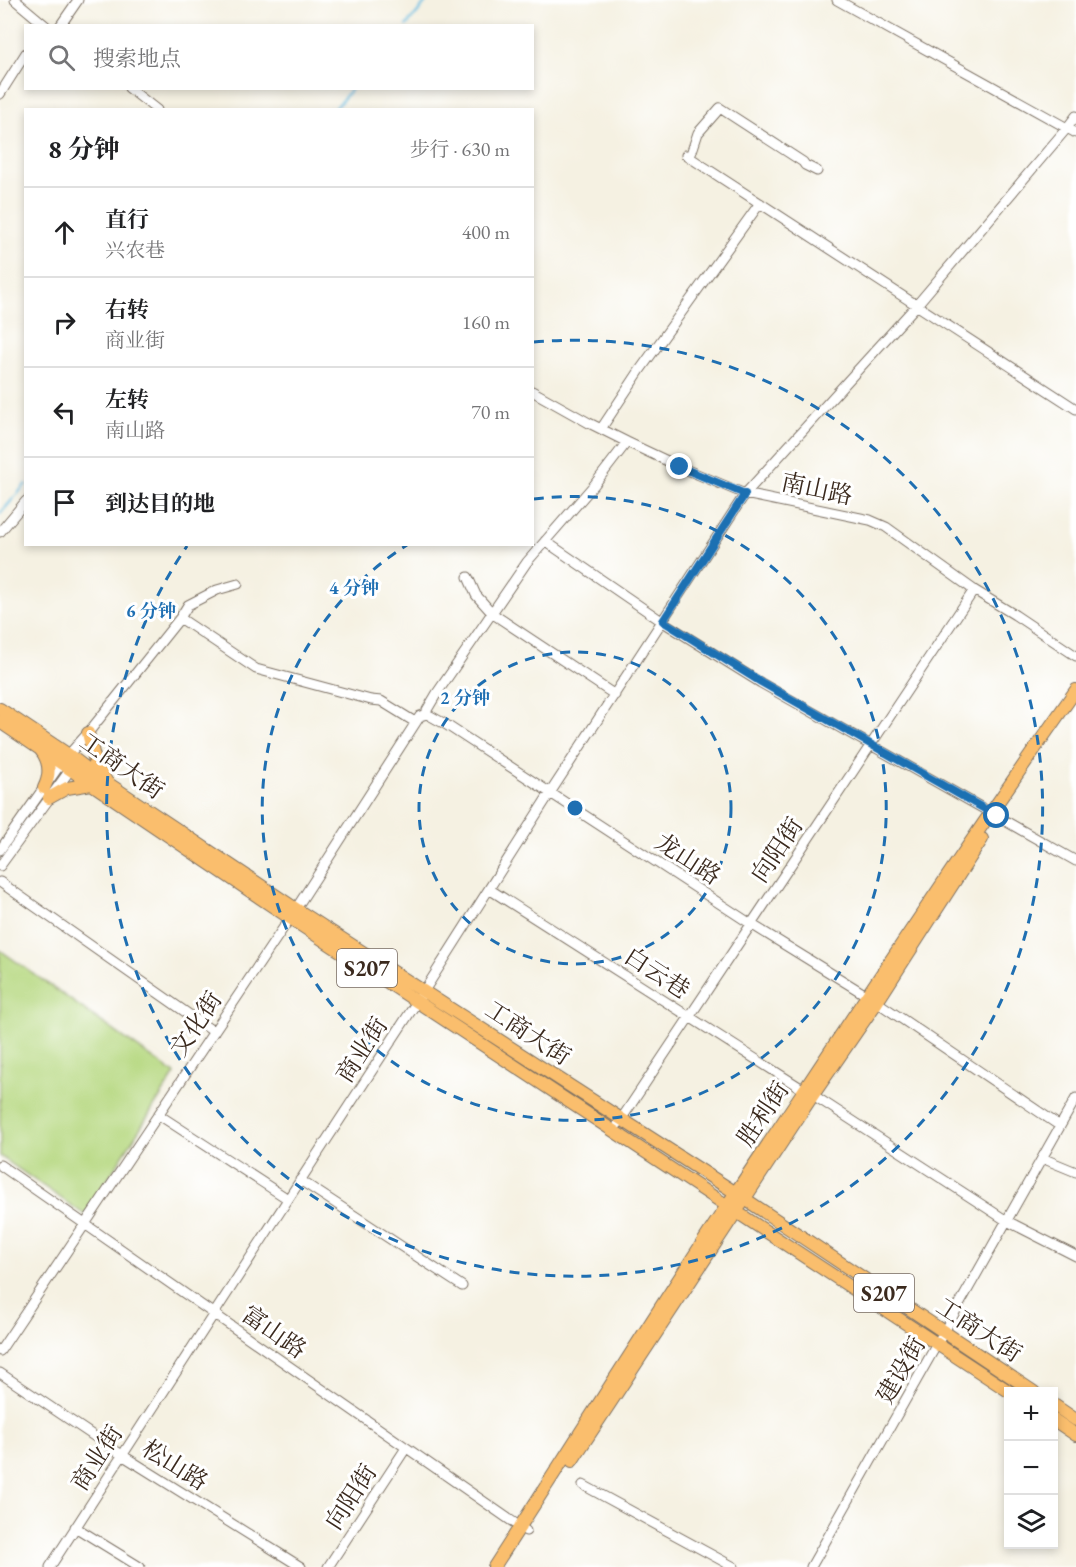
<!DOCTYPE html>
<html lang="zh">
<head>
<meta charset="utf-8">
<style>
	:root { --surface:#fff; --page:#f2f2f2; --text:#202124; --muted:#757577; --line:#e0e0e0 }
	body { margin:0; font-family:"EB Garamond","Noto Serif SC",serif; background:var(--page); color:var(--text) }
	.controls { position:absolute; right:18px; bottom:18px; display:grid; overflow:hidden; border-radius:0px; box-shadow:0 3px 9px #0003 }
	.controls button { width:54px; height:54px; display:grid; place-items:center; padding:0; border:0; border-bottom:2px solid var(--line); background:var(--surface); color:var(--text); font:30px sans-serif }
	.stop { position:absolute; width:18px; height:18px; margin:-14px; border:4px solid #1f6fb2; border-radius:50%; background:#fff }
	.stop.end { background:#1f6fb2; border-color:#fff; box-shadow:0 2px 6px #0008 }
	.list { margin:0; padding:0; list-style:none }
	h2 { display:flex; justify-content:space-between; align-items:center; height:78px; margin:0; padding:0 24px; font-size:26px }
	h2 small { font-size:20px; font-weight:400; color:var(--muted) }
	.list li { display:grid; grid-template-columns:39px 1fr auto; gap:18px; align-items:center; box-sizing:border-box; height:90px; padding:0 24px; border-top:2px solid var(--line) }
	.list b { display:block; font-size:22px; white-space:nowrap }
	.list p { margin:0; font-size:20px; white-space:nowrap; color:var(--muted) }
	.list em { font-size:20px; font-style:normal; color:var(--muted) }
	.icon { flex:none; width:33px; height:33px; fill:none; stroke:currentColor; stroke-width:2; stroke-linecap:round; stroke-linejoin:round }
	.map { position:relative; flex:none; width:1076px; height:1567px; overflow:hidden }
	.search { position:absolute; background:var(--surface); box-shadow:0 3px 9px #0003; left:24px; top:24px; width:510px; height:66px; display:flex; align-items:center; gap:15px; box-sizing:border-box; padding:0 21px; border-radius:0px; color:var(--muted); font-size:22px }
	.panel { position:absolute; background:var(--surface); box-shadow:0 3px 9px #0003; left:24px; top:108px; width:510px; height:438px; border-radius:0px }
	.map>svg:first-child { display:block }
	.green { fill:#b6d880; stroke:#78814f; stroke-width:1.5 }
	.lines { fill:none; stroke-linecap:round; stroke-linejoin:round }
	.stream { stroke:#66bee3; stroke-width:2 }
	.minor-casing { stroke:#7c7063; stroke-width:11 }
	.major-casing { stroke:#7c7063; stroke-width:14 }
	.minor { stroke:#fff; stroke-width:9 }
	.major { stroke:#fabe6d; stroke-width:12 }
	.route { stroke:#1f6fb2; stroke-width:8 }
	.ring { fill:none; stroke:#1f6fb2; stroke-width:3; stroke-dasharray:10 8 }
	.labels { text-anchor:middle; stroke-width:6; stroke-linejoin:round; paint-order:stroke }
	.shield { fill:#fff; stroke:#766a62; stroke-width:1.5 }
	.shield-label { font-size:22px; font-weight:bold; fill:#3b2a1e }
	.street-label { font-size:24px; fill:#3b2a1e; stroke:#fff }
	.centre { fill:#1f6fb2; stroke:#fff; stroke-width:3 }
	.ring-label { font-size:18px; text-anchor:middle; font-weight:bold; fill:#1f6fb2; stroke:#fff; stroke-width:6; stroke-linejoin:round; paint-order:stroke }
</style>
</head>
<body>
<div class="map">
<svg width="1076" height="1567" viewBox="0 0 1076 1567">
	<rect width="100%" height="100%" fill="#fff"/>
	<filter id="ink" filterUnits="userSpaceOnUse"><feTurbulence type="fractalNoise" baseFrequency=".0167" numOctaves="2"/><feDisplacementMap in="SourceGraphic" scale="12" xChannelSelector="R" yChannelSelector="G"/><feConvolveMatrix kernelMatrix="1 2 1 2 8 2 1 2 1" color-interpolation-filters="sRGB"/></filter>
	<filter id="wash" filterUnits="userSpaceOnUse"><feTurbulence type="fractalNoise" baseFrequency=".008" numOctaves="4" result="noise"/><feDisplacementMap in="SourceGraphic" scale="24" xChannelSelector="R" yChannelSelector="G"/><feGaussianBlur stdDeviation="1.35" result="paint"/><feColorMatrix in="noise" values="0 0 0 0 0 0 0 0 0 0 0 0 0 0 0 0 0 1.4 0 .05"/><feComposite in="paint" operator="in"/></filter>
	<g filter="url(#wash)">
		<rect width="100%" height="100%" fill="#f5f1e2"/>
		<path class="green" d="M 0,950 L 175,1074 L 85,1215 L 0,1156 Z"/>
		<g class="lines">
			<path class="stream" d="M 406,26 L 428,0
				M 334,110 L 352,88
				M 0,514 L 26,484"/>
		</g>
	</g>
	<g filter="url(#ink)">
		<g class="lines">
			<g class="minor-casing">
				<path id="minor" d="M 15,0 L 46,26
					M 837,0 L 1076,133
					M 60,26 L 78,0
					M 129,88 L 157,110
					M 0,94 L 26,53
					M 686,155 L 1076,409
					M 690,157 L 698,133 L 720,108 L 803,162 L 805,165 L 817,171
					M 532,391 L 589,423 L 627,442 L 680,467 L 745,494 L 870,520 L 886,527 L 974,590 L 1015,615 L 1076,656
					M 601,429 L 640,370 L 760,203
					M 0,532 L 26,501
					M 545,541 L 663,622 L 761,683 L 1076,861
					M 468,577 L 476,595 L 493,614 L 615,695
					M 180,618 L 256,669 L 371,700 L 381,701 L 415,722
					M 427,714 L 427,710 L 437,693 L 527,562 L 594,485 L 627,442
					M 0,850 L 62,762 L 88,733 L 180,618 L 188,605 L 217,590 L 238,584
					M 0,866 L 73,766
					M 0,882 L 214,1032
					M 489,889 L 804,1090
					M 877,1002 L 1060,1126
					M 813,1095 L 1007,1221 L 1076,1256
					M 159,1115 L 288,1199
					M 618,1124 L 974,590
					M 1042,1158 L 1076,1172
					M 0,1165 L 526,1531
					M 300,1180 L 462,1286
					M 0,1351 L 290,918 L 420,716 L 427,714 L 445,724 L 751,924 L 866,995
					M 0,1373 L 122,1455 L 301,1567
					M 583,1485 L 734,1567
					M 75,1527 L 140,1567
					M 50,1567 L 320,1150 L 424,991 L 550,793 L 745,494 L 915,307 L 1067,128 L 1076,116
					M 328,1567 L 406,1448
					M 811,1567 L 1076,1098"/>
			</g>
			<g class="major-casing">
				<path id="major" d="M 0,709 L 69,755 L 94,774 L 296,909 L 736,1193 L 1034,1392
					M 0,722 L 290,918 L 1010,1392
					M 88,733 L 95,761 L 106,781
					M 40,749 C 50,761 51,774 44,788
					M 49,798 L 67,788 L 92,784
					M 1054,1405 L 1076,1420
					M 1054,1420 L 1076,1435
					M 572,1461 L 813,1095 L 877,1002 L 982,839
					M 494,1567 C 572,1447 647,1326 726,1207 C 842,1034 956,860 1076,690"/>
			</g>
			<use href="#minor" class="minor"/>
			<use href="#major" class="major"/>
		</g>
	</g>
	<g class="lines" filter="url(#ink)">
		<path class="route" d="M 680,467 L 745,494 L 663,621 L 761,682 L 997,816"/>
	</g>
	<g class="ring">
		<circle cx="575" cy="808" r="156"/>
		<path d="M534 499A312 312 0 1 1 407 545"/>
		<path d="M534 342A468 468 0 1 1 187 546"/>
	</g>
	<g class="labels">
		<g class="shield">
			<rect x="337" y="949" width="60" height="38" rx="4.5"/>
			<rect x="854" y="1274" width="60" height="38" rx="4.5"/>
		</g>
		<g class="shield-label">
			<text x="367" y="976">S207</text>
			<text x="884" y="1301">S207</text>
		</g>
		<g class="street-label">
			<text transform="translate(817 489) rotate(12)" y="8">南山路</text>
			<text transform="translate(122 766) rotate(35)" y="8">工商大街</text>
			<text transform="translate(777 850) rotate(-56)" y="8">向阳街</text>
			<text transform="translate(688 859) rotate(33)" y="8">龙山路</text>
			<text transform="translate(657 973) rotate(33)" y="8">白云巷</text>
			<text transform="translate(196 1024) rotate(-56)" y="8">文化街</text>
			<text transform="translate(528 1033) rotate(33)" y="8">工商大街</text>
			<text transform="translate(362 1050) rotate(-57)" y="8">商业街</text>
			<text transform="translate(763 1114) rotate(-56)" y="8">胜利街</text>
			<text transform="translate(979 1330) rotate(33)" y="8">工商大街</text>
			<text transform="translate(274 1332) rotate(35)" y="8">富山路</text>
			<text transform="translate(901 1370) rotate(-60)" y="8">建设街</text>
			<text transform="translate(97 1458) rotate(-57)" y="8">商业街</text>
			<text transform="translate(175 1465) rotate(32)" y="8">松山路</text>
			<text transform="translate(351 1497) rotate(-57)" y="8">向阳街</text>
		</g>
	</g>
	<circle cx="575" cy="808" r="9" class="centre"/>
	<g class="ring-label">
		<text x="354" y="594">4 分钟</text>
		<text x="151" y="617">6 分钟</text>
		<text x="465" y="704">2 分钟</text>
	</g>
</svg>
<div class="controls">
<button>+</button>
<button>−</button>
<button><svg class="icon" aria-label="layers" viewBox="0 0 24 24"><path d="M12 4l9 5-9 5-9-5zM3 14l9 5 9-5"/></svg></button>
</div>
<div class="stop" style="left:997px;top:816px"></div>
<div class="stop end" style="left:680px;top:467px"></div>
<div class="search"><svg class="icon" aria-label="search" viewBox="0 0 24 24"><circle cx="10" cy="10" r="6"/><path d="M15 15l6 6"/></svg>搜索地点</div>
<section class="panel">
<h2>8 分钟<small>步行 · 630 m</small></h2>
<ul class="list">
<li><svg class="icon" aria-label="ahead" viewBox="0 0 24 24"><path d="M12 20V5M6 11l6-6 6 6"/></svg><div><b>直行</b><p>兴农巷</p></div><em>400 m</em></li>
<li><svg class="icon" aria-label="right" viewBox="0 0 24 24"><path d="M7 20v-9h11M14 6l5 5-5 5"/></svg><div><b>右转</b><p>商业街</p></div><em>160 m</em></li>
<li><svg class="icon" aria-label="left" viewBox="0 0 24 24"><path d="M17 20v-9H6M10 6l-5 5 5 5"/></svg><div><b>左转</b><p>南山路</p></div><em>70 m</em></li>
<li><svg class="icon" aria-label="arrive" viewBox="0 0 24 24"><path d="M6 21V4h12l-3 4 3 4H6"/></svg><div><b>到达目的地</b></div></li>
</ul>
</section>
</div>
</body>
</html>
